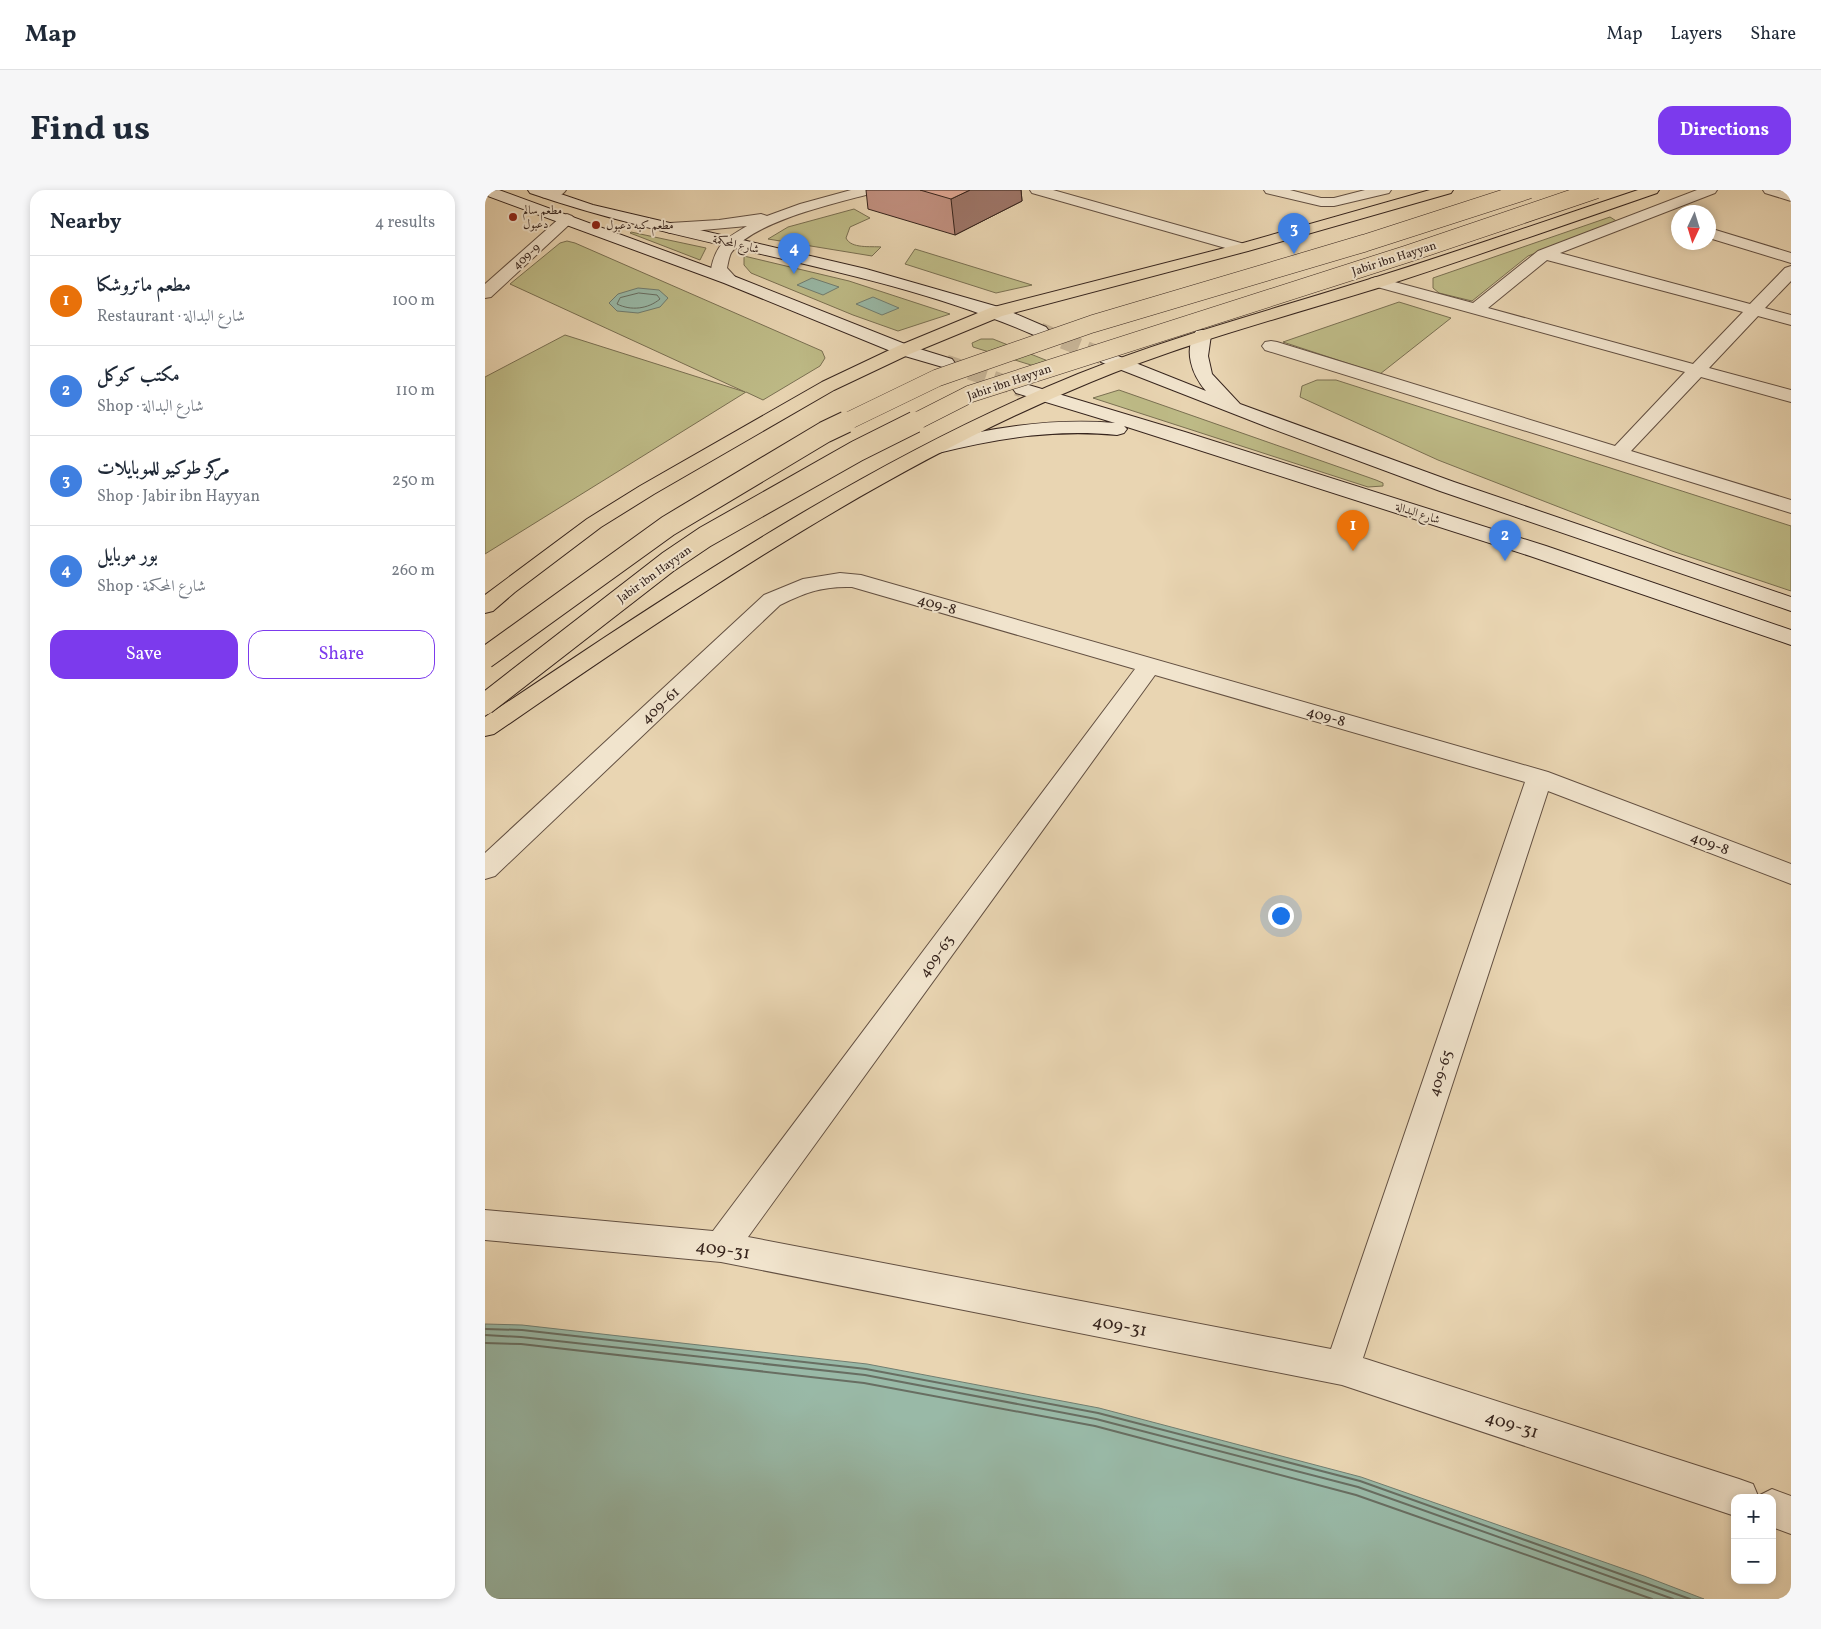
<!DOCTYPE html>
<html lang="en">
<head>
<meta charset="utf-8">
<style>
	:root { --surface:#fff; --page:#f6f6f7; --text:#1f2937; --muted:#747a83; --line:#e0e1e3; --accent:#7c3aed }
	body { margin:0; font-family:Vollkorn,Amiri,serif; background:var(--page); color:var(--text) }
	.controls { position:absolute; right:15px; bottom:15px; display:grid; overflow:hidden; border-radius:10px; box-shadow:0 2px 8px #0003 }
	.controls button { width:45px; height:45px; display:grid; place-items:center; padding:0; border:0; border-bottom:1px solid var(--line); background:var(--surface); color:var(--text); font:25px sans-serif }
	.compass { position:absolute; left:1186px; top:15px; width:45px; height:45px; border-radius:50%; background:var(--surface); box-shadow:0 2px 8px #0003; rotate:184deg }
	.you { position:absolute; left:795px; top:725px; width:18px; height:18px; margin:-12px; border:4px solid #fff; border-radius:50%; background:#1a73e8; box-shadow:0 0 0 8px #1a73e833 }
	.badge { display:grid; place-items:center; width:32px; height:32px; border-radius:50%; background:var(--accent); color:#fff; font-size:16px; font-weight:700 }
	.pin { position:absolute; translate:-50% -41px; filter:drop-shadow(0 1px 2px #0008) }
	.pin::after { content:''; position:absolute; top:26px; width:18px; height:15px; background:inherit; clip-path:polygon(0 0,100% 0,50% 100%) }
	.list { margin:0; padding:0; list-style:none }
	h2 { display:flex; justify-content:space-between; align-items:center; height:65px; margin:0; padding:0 20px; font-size:21px }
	h2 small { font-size:16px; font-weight:400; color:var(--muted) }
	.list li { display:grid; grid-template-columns:32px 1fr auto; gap:15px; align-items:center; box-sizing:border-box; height:90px; padding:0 20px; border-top:1px solid var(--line) }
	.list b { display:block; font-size:19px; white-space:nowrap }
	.list p { margin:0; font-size:16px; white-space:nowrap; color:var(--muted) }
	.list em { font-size:16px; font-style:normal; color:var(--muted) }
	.actions { display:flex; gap:10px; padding:15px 20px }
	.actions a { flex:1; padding:11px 0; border:1px solid var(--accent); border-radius:15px; text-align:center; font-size:18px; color:var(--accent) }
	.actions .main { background:var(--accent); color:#fff }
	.map { position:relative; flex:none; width:1306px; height:1409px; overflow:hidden; border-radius:15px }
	header { display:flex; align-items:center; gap:30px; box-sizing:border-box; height:70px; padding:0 25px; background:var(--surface); border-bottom:1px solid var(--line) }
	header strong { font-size:24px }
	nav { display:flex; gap:28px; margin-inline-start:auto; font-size:18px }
	.intro { display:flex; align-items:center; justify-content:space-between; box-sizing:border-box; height:120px; padding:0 30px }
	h1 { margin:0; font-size:35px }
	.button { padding:12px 22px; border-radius:15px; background:var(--accent); color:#fff; font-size:18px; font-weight:700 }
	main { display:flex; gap:30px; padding:0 30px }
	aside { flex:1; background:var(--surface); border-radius:15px; box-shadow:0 2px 8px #0003 }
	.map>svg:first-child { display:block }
	.green { fill:#bebb87; stroke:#7a7052 }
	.water { fill:#99b9a7; stroke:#717d70 }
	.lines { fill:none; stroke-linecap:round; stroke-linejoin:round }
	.shore-far1 { stroke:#686e62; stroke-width:1 }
	.shore { stroke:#686e62; stroke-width:2 }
	.secondary-tunnel { stroke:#c5b294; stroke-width:17; stroke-dasharray:17 8; stroke-linecap:butt }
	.minor-casing { stroke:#635042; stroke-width:2 }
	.secondary-casing { stroke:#36241d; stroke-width:2 }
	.primary-casing { stroke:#36241d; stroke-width:2 }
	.minor { fill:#f1e4cd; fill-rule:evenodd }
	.secondary { fill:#f1e4cd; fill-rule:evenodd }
	.primary { fill:#e9d5b2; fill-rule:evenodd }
	.primary-bridge-far1-casing { stroke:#36241d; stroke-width:18; stroke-linecap:butt }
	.primary-bridge-casing { stroke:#36241d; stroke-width:23; stroke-linecap:butt }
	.primary-bridge-far1 { stroke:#e9d5b2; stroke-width:17 }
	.primary-bridge { stroke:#e9d5b2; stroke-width:21 }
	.wall { fill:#c29181; stroke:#36241d }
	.shaded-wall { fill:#9e7669; stroke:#36241d }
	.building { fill:#e2a996; stroke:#36241d }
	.poi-dot { fill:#8f2418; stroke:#f1e4cd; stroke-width:2 }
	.labels { text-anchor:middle; stroke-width:4; stroke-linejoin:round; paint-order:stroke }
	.far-poi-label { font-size:12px; fill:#36241d; stroke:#f1e4cd; text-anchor:start }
	.far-street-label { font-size:12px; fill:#36241d; stroke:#f1e4cd }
	.street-label { font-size:15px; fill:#36241d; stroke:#f1e4cd }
	.near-street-label { font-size:18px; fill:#36241d; stroke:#f1e4cd }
</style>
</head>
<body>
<header>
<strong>Map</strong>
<nav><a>Map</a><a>Layers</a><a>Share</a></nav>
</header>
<div class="intro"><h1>Find us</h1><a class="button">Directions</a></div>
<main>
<aside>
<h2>Nearby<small>4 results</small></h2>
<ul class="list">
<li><span class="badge" style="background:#e8710a">1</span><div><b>مطعم ماتروشكا</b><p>Restaurant · شارع البدالة</p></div><em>100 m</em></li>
<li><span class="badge" style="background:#3f7fe0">2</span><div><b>مكتب كوكل</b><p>Shop · شارع البدالة</p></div><em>110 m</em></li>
<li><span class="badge" style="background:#3f7fe0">3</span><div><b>مركز طوكيو للموبايلات</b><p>Shop · Jabir ibn Hayyan</p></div><em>250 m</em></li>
<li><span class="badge" style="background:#3f7fe0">4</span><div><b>بور موبايل</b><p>Shop · شارع المحكمة</p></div><em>260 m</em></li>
</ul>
<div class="actions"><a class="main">Save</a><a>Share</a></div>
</aside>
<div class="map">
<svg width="1306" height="1409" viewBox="0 0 1306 1409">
	<rect width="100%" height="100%" fill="#e9d5b2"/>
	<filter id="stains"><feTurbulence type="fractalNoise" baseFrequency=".004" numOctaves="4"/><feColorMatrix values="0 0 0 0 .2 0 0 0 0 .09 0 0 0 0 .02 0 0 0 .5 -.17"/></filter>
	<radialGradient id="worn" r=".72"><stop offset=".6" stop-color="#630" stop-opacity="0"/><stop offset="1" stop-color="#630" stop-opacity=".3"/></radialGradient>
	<path class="green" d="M 369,19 L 385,28 L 365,37 L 361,48 C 366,59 386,56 396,57 L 387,66 L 283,49 L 303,37 Z
		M 1125,27 L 1133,32 L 1043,66 L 987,111 L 954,103 L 948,98 L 948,88 Z
		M 146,42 L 221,58 L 215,70 L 145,43 Z
		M 82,51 L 90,53 L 337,161 L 340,168 L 335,176 L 278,210 L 261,202 L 0,364 L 0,187 L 80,145 L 260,202 L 25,94 L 75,53 Z
		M 430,59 L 547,95 L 511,103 L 420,74 Z
		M 259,66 L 364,91 L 465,124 L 413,141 L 368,125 L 266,83 L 259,75 Z
		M 914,112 L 966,128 L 895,184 L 798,152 Z
		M 496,149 L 508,149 L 573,175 L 562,180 L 488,157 L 487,153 Z
		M 832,190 L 851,190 L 1306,336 L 1306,401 L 1187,361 L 953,270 L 815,207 L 817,196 Z
		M 634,200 L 891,290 L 898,293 L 898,296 L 883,297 L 608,208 Z"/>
	<path class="water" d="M 327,88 L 354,97 L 338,105 L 312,95 Z
		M 153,98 L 174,100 L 183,108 L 175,117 L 153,123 L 132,121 L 124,113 L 133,104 Z
		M 388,107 L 414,118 L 397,125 L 371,114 Z
		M 0,1134 L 37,1135 L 382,1174 L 614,1218 L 876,1287 L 1159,1386 L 1219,1409 L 0,1409 Z"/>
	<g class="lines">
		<path class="shore-far1" d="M 154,103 L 172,105 L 175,109 C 163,119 146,121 132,114 L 135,108 Z"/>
		<path class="shore" d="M 0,1139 L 37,1140 L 381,1179 L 613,1223 L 875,1291 L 1205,1409
			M 0,1145 L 36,1147 L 380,1185 L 611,1229 L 873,1297 L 1188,1409
			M 0,1153 L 36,1154 L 379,1193 L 610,1236 L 871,1305 L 1167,1409"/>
		<path class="secondary-tunnel" d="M 555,141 L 622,168
			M 461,173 L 537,199"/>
		<g class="minor-casing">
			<path id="minor" d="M 59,0 L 81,0 C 77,7 64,9 57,7 L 55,4 Z
				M 366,0 L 390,0 L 388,3 C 352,13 268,31 246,63 C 244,67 243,73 242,78 L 253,90 L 251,93 C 239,96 232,88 226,79 C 231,54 241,48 262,36 L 185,43 L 180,41 L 177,38 L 180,35 L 185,33 L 234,30 L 276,24 L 282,26 L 315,14 Z
				M 545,0 L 568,0 L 763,55 L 765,58 L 763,61 L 751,61 L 547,3 Z
				M 779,0 L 805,0 L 836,8 L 849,8 L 880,0 L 906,0 L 904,3 L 849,16 L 836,16 L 781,3 Z
				M 1212,0 L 1232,0 L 1230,3 L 1075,63 L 1265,114 L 1300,78 L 1306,76 L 1306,91 L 1280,118 L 1306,125 L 1306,135 L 1273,126 L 1224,178 L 1306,200 L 1306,212 L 1216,187 L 1146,261 L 1306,310 L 1306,323 L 780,160 L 777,156 L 780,152 L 786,151 L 792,152 L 1130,256 L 1200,182 L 885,95 L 883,92 L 885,89 L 891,87 L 988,113 L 1053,61 ZM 1062,70 L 1258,122 L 1208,174 L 1003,118 Z
				M 1278,0 L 1300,0 L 1306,2 L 1306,11 L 1280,3 Z
				M 82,24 L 87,26 L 90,29 L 87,32 L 6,107 L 0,108 L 0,94 L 77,26 Z
				M 1224,38 L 1306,63 L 1306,73 L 1224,48 Z
				M 355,383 L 376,385 L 1063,582 L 1306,674 L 1306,694 L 1063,601 L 878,1168 L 1254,1289 L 1268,1294 L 1273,1306 L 1287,1299 L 1306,1306 L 1306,1344 L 1287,1337 L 1287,1308 L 1250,1308 L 1250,1326 L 857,1195 L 236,1072 L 0,1050 L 0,1020 L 228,1041 L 650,479 L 367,397 C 338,396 321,402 295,415 L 10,686 L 0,689 L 0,663 L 279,405 L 318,389 ZM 670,485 L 1040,592 L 846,1159 L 263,1047 Z"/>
		</g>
		<g class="secondary-casing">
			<path id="secondary" d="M 0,0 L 14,0 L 251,87 L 425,156 L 467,169 L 470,173 L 467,177 L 461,178 L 413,164 L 239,93 L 0,5 Z
				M 43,0 L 64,0 L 108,15 L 381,79 L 517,118 L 561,137 L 564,141 L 561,145 L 555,146 L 549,145 C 388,75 210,60 45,3 Z
				M 717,140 L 723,141 L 726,145 L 723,166 L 727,184 L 755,214 L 969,292 L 1306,407 L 1306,421 L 955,301 L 785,238 L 616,172 L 613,168 L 616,164 L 622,163 L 628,164 L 721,201 C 707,185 698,160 711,141 Z
				M 537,193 L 700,242 L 1061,356 L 1306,440 L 1306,455 L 1045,366 L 639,236 L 642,239 L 639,243 L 632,245 C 570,239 513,248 453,263 L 446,261 L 443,257 L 446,253 C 507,237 567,228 630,233 L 531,203 L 528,199 L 531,195 Z"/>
		</g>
		<g class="primary-casing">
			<path id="primary" d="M 945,0 L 968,0 L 966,3 L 763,61 L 517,126 L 425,164 L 349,200 L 169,304 L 116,337 L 30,402 L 8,421 L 0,423 L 0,405 L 102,329 L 155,296 L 337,192 L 413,156 L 505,118 L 751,55 Z
				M 1153,0 L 1174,0 L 1172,3 C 1080,35 988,67 896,97 C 799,127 700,153 606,192 C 392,280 199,414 9,544 L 0,546 L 0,527 C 189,401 381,270 593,184 C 688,146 787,120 885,89 C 975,61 1063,30 1153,0 Z"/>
		</g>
		<use href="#minor" class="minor"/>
		<use href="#secondary" class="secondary"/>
		<use href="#primary" class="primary"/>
		<g class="primary-bridge-far1-casing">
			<path id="primary-bridge-far1" d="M 359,233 L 452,188 L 607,134 L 880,53 L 1044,0
				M 428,233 L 485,204 L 922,64 L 1111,0"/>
		</g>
		<g class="primary-bridge-casing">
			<path id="primary-bridge" d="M 0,468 L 183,336 L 340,242 L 361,232
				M 0,514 L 183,372 L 220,347 L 372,261 L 430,232"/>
		</g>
		<use href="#primary-bridge-far1" class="primary-bridge-far1"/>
		<use href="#primary-bridge" class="primary-bridge"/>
	</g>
	<path class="wall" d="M 381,0 L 536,0 L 537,11 L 470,45 L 383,19 Z"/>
	<path class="shaded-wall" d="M 485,0 L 536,0 L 537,11 L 470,45 L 466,9 Z"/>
	<path class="building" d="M 435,0 L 485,0 L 466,9 Z"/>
	<g class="poi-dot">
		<circle cx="28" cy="27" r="5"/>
		<circle cx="111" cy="35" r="5"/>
	</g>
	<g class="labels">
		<g class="far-poi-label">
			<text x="38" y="24">مطعم سالم<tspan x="38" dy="14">دعبول</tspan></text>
			<text x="121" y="39">مطعم كبه دعبول</text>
		</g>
		<g class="far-street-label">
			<text transform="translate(251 54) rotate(13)" y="4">شارع المحكمة</text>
			<text transform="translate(41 66) rotate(-42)" y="4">409-9</text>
			<text transform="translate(909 68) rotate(-18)" y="4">Jabir ibn Hayyan</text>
			<text transform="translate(524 192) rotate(-19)" y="4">Jabir ibn Hayyan</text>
			<text transform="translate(933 323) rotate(18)" y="4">شارع البدالة</text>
			<text transform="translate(169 384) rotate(-36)" y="4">Jabir ibn Hayyan</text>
		</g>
		<g class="street-label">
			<text transform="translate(452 414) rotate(16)" y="5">409-8</text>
			<text transform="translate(175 515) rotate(-43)" y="5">409-61</text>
			<text transform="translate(841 526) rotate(16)" y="5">409-8</text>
			<text transform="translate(1225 653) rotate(21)" y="5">409-8</text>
			<text transform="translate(451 766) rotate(-54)" y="5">409-63</text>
			<text transform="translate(955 883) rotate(-72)" y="5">409-65</text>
		</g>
		<g class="near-street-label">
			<text transform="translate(238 1059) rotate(8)" y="6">409-31</text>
			<text transform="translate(635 1135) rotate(11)" y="6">409-31</text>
			<text transform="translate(1027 1234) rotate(18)" y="6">409-31</text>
		</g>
	</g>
	<rect width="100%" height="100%" filter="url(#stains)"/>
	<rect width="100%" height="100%" fill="url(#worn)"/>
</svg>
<div class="controls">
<button>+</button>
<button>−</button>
</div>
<svg class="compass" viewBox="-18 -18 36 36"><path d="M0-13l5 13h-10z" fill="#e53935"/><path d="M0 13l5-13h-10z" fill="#747a83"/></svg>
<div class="you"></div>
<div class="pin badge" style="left:868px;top:361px;background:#e8710a">1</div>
<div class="pin badge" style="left:1020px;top:371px;background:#3f7fe0">2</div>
<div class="pin badge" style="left:809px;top:64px;background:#3f7fe0">3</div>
<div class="pin badge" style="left:309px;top:84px;background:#3f7fe0">4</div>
</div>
</main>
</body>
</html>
